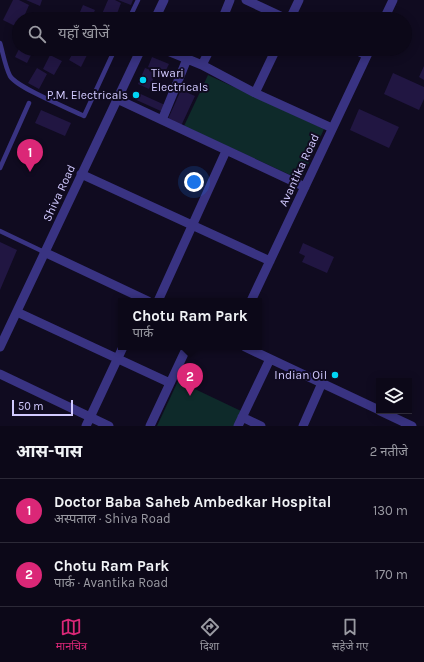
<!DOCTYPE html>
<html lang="hi">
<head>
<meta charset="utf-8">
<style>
	:root { --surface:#0c0818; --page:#1a1625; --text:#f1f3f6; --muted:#9a9aa2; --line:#2c2937; --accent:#db2777 }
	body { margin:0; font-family:Karla,"Noto Sans Devanagari",sans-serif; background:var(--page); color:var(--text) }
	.controls { position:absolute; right:12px; bottom:12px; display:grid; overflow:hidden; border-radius:0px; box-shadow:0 2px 10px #0003 }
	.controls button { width:36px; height:36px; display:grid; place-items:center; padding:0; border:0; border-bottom:1px solid var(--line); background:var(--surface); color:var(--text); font:20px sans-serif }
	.scale { position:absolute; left:12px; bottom:10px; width:61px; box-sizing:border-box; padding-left:4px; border:2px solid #d2caff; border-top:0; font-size:11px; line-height:14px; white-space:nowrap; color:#d2caff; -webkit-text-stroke:3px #100b20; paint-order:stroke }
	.you { position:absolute; left:194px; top:182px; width:14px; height:14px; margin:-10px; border:3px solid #fff; border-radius:50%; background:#1a73e8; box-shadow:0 0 0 6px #1a73e833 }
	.badge { display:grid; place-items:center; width:26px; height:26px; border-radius:50%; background:var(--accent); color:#fff; font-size:13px; font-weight:700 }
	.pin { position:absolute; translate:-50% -33px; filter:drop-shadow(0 1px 2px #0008) }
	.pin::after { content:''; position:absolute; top:21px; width:14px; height:12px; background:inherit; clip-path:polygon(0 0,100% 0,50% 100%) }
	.popup { position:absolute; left:118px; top:298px; width:144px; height:52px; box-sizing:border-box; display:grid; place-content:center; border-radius:0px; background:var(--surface); filter:drop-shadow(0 1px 3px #0005); font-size:13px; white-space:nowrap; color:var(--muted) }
	.popup b { font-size:15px; color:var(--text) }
	.popup::after { content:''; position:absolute; left:50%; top:100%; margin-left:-8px; border:8px solid transparent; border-top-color:var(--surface) }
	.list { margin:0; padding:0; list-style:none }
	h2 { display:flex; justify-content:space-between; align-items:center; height:52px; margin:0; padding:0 16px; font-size:17px }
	h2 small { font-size:13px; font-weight:400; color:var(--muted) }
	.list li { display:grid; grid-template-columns:26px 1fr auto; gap:12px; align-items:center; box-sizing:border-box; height:64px; padding:0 16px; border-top:1px solid var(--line) }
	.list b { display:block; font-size:15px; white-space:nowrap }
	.list p { margin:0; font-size:13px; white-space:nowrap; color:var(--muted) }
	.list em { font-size:13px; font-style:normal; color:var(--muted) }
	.icon { flex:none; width:22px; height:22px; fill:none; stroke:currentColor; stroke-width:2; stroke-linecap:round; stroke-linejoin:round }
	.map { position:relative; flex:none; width:424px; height:426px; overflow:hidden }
	.search { position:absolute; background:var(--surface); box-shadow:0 2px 10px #0003; left:12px; right:12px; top:12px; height:44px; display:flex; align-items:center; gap:10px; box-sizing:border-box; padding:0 14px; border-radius:22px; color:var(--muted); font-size:15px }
	.sheet { height:180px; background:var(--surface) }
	nav { display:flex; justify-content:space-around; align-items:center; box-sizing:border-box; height:56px; border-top:1px solid var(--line); background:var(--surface); font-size:11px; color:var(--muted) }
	nav a { display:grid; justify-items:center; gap:2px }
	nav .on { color:var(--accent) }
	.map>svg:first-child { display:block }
	.green { fill:#0e2a2a }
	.building { fill:#211642 }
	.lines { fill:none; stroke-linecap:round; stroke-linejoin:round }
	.service { stroke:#393382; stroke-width:4.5 }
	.minor { stroke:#393382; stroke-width:9 }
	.poi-dot { fill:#00d5f5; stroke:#100b20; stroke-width:1.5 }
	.labels { text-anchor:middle; stroke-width:4; stroke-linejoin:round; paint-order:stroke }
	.poi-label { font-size:12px; fill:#d2caff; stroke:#100b20; text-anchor:end }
	.street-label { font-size:12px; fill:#d2caff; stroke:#100b20 }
</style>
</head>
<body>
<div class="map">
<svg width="424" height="426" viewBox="0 0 424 426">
	<rect width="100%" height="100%" fill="#100b20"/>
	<path class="green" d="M 208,75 L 324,129 L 301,180 L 184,126 Z
		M 178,381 L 241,411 L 234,426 L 157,426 Z"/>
	<path class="building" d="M 13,0 L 19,0 L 29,5 L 23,19 L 19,19 L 19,28 L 3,20 Z
		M 26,0 L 42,0 L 40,6 Z
		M 108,0 L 115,0 L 121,3 L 115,19 L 102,14 Z
		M 118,0 L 133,0 L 131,5 Z
		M 83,5 L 95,10 L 91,19 L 77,19 Z
		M 19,49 L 34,49 L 27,63 L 15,57 Z
		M 75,49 L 85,49 L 89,51 L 81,67 L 69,60 Z
		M 50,55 L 62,61 L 54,75 L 43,69 Z
		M 152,57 L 169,64 L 164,74 L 148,67 Z
		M 424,66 L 424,80 L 419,77 Z
		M 37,68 L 47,74 L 39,89 L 28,83 Z
		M 145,68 L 156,72 L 149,89 L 138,84 Z
		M 393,73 L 424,87 L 424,99 L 419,110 L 384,94 Z
		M 181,90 L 195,96 L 181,126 L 168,119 Z
		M 134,91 L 165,105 L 163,112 L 132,98 Z
		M 359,109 L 399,127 L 389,148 L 350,130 Z
		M 41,110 L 71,123 L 65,136 L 35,123 Z
		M 0,242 L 17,250 L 0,290 Z
		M 303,243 L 334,257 L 327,273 L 302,262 L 305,256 L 299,253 Z"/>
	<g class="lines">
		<path class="service" d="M 129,19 L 138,0
			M 0,43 C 3,53 5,66 10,76 C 17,88 70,109 84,116 L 115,49
			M 0,168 L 29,103
			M 0,231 L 44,252"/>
		<path class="minor" d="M 246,0 L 287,19
			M 224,15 L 230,0
			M 155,19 L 164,0
			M 290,19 L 299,0
			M 384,19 L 393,0
			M 163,49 L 202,65 L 255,93 L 332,128
			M 353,49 L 367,55
			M 202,65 L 210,49
			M 255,93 L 276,49
			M 117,99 L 305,187
			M 162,120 L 187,59
			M 81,174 L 270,261
			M 44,252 L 148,301
			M 158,301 L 226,151
			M 251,301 L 370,49
			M 17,312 L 170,383
			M 0,347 L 141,49
			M 245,347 L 379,410
			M 0,374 L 109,426
			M 380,411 L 412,426
			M 242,417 L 261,426
			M 86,426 L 123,347
			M 150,426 L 187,347
			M 238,426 L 270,359
			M 303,426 L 322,383"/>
	</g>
	<g class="poi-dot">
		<circle cx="143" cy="80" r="4"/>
		<circle cx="136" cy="95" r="4"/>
		<circle cx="335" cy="375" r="4"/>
	</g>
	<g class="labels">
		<g class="poi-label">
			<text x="151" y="77" text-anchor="start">Tiwari<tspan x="151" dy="14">Electricals</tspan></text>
			<text x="128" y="99">P.M. Electricals</text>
			<text x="327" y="379">Indian Oil</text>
		</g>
		<g class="street-label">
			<text transform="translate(299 170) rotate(-65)" y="4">Avantika Road</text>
			<text transform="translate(59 193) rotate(-65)" y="4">Shiva Road</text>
		</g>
	</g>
</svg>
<div class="controls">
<button><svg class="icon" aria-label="layers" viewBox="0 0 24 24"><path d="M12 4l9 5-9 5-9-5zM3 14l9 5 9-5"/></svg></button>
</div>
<div class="scale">50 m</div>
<div class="you"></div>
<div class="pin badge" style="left:30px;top:172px">1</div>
<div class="pin badge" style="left:190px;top:396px">2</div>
<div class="popup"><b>Chotu Ram Park</b>पार्क</div>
<div class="search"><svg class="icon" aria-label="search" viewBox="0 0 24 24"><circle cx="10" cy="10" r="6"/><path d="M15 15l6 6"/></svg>यहाँ खोजें</div>
</div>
<section class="sheet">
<h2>आस-पास<small>2 नतीजे</small></h2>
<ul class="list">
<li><span class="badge">1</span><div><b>Doctor Baba Saheb Ambedkar Hospital</b><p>अस्पताल · Shiva Road</p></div><em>130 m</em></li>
<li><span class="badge">2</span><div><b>Chotu Ram Park</b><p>पार्क · Avantika Road</p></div><em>170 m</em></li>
</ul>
</section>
<nav>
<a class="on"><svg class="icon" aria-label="map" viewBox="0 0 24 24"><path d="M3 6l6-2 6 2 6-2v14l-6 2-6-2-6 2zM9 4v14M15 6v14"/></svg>मानचित्र</a>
<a><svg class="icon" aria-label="directions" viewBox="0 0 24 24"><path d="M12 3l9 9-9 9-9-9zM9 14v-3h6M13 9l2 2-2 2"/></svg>दिशा</a>
<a><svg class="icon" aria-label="saved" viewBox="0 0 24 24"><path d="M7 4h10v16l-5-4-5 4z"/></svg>सहेजे गए</a>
</nav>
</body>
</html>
